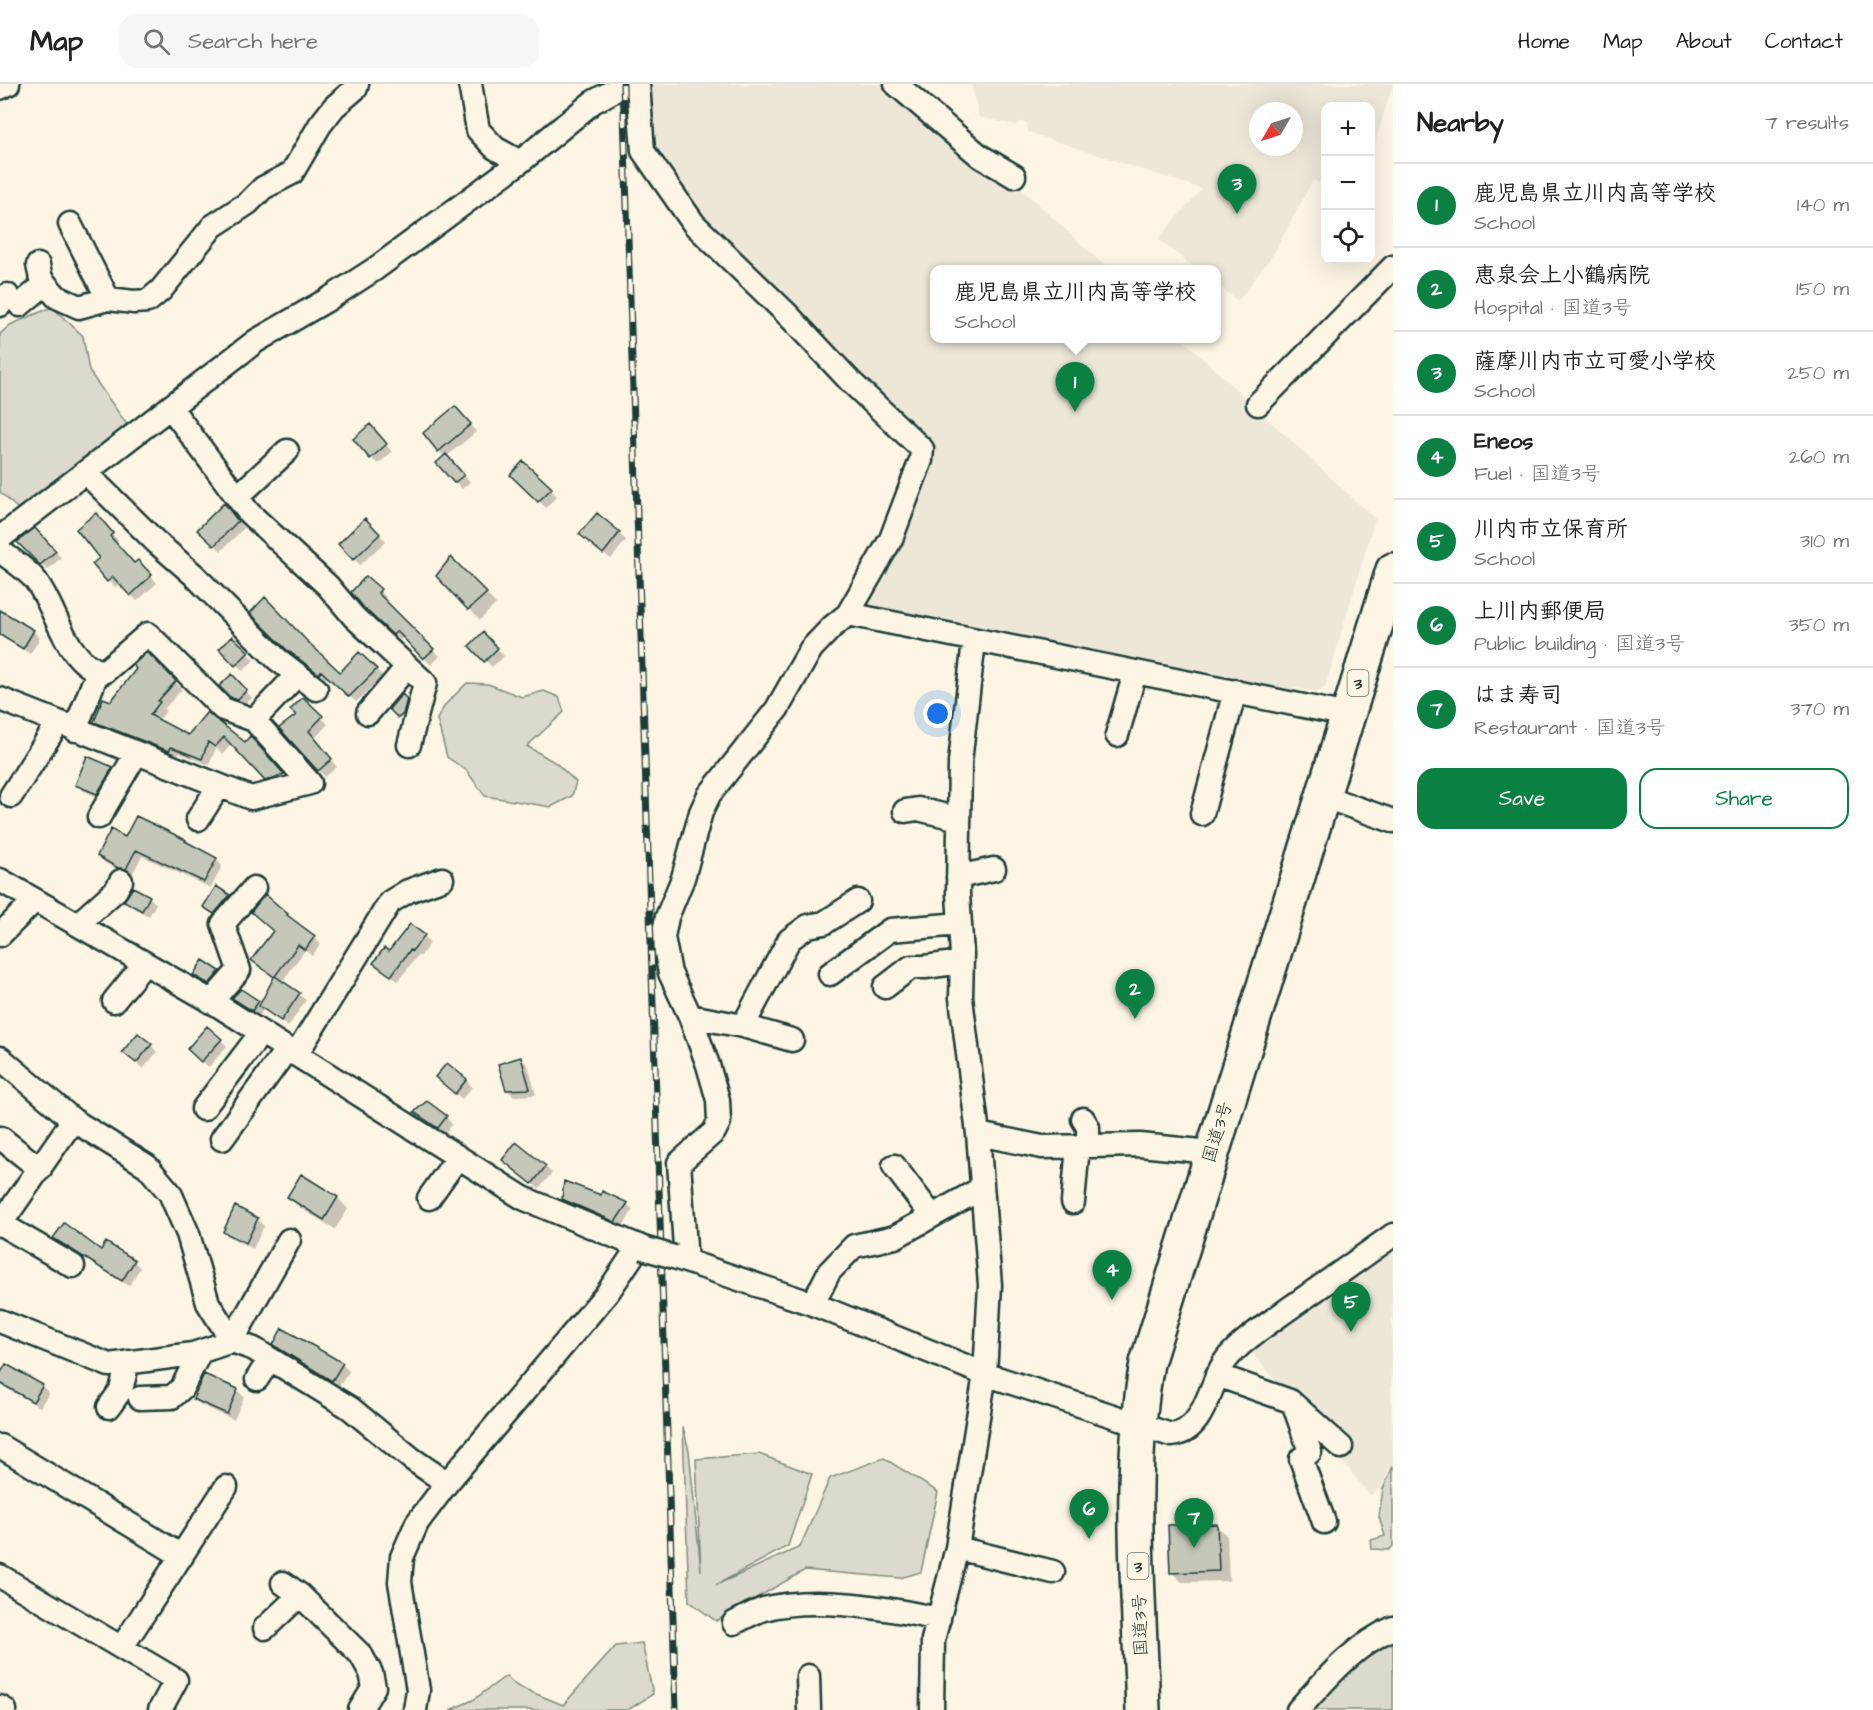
<!DOCTYPE html>
<html lang="en">
<head>
<meta charset="utf-8">
<style>
	:root { --surface:#fff; --page:#f6f6f6; --text:#202124; --muted:#757577; --line:#e0e0e0; --accent:#0b8043 }
	body { margin:0; font-family:"Architects Daughter","Klee One",sans-serif; background:var(--page); color:var(--text) }
	.controls { position:absolute; right:18px; top:18px; display:grid; overflow:hidden; border-radius:12px; box-shadow:0 6px 24px #0002 }
	.controls button { width:54px; height:54px; display:grid; place-items:center; padding:0; border:0; border-bottom:2px solid var(--line); background:var(--surface); color:var(--text); font:30px sans-serif }
	.compass { position:absolute; left:1249px; top:18px; width:54px; height:54px; border-radius:50%; background:var(--surface); box-shadow:0 6px 24px #0002; rotate:231deg }
	.you { position:absolute; left:938px; top:630px; width:21px; height:21px; margin:-15px; border:4px solid #fff; border-radius:50%; background:#1a73e8; box-shadow:0 0 0 9px #1a73e833 }
	.badge { display:grid; place-items:center; width:39px; height:39px; border-radius:50%; background:var(--accent); color:#fff; font-size:20px; font-weight:700 }
	.pin { position:absolute; translate:-50% -50px; filter:drop-shadow(0 2px 3px #0008) }
	.pin::after { content:''; position:absolute; top:32px; width:21px; height:18px; background:inherit; clip-path:polygon(0 0,100% 0,50% 100%) }
	.popup { position:absolute; left:930px; top:181px; width:291px; height:78px; box-sizing:border-box; display:grid; place-content:center; border-radius:12px; background:var(--surface); filter:drop-shadow(0 2px 4px #0005); font-size:20px; white-space:nowrap; color:var(--muted) }
	.popup b { font-size:22px; color:var(--text) }
	.popup::after { content:''; position:absolute; left:50%; top:100%; margin-left:-12px; border:12px solid transparent; border-top-color:var(--surface) }
	.list { margin:0; padding:0; list-style:none }
	h2 { display:flex; justify-content:space-between; align-items:center; height:78px; margin:0; padding:0 24px; font-size:26px }
	h2 small { font-size:20px; font-weight:400; color:var(--muted) }
	.list li { display:grid; grid-template-columns:39px 1fr auto; gap:18px; align-items:center; box-sizing:border-box; height:84px; padding:0 24px; border-top:2px solid var(--line) }
	.list b { display:block; font-size:22px; white-space:nowrap }
	.list p { margin:0; font-size:20px; white-space:nowrap; color:var(--muted) }
	.list em { font-size:20px; font-style:normal; color:var(--muted) }
	.actions { display:flex; gap:12px; padding:18px 24px }
	.actions a { flex:1; padding:14px 0; border:2px solid var(--accent); border-radius:18px; text-align:center; font-size:21px; color:var(--accent) }
	.actions .main { background:var(--accent); color:#fff }
	.icon { flex:none; width:33px; height:33px; fill:none; stroke:currentColor; stroke-width:2; stroke-linecap:round; stroke-linejoin:round }
	.map { position:relative; flex:none; width:1393px; height:1626px; overflow:hidden }
	header { display:flex; align-items:center; gap:36px; box-sizing:border-box; height:84px; padding:0 30px; background:var(--surface); border-bottom:2px solid var(--line) }
	header strong { font-size:28px }
	nav { display:flex; gap:33px; margin-inline-start:auto; font-size:21px }
	.search { width:420px; height:54px; background:var(--page); display:flex; align-items:center; gap:15px; box-sizing:border-box; padding:0 21px; border-radius:18px; color:var(--muted); font-size:22px }
	main { display:flex }
	aside { flex:1; background:var(--surface) }
	.map>svg:first-child { display:block }
	.built { fill:#ece7d8; fill-rule:evenodd }
	.green { fill:#dcdacc; stroke:#7e8c80; stroke-width:1.5 }
	.shadow { fill:#0003 }
	.building { fill:#c5c7b9; stroke:#1f3d34; stroke-width:1.5 }
	.lines { fill:none; stroke-linecap:round; stroke-linejoin:round }
	.minor-casing { stroke:#1f3d34; stroke-width:27 }
	.highway-casing { stroke:#1f3d34; stroke-width:38 }
	.minor { stroke:#fcf5e5; stroke-width:22 }
	.highway { stroke:#fcf5e5; stroke-width:33 }
	.rail-casing { stroke:#1f3d34; stroke-width:7 }
	.rail { stroke:#fcf5e5; stroke-width:4.5; stroke-dasharray:14; stroke-linecap:butt }
	.minor-bridge-casing { stroke:#1f3d34; stroke-width:27; stroke-linecap:butt }
	.minor-bridge { stroke:#fcf5e5; stroke-width:22 }
	.labels { text-anchor:middle; stroke-width:4.5; stroke-linejoin:round; paint-order:stroke }
	.shield { fill:#fcf5e5; stroke:#617469; stroke-width:1.5 }
	.shield-label { font-size:16px; font-weight:bold; fill:#1f3d34 }
	.street-label { font-size:18px; fill:#1f3d34; stroke:#fcf5e5 }
</style>
</head>
<body>
<header>
<strong>Map</strong>
<div class="search"><svg class="icon" aria-label="search" viewBox="0 0 24 24"><circle cx="10" cy="10" r="6"/><path d="M15 15l6 6"/></svg>Search here</div>
<nav><a>Home</a><a>Map</a><a>About</a><a>Contact</a></nav>
</header>
<main>
<div class="map">
<svg width="1393" height="1626" viewBox="0 0 1393 1626">
	<rect width="100%" height="100%" fill="#fcf5e5"/>
	<filter id="ink" filterUnits="userSpaceOnUse"><feTurbulence type="fractalNoise" baseFrequency=".0167" numOctaves="2"/><feDisplacementMap in="SourceGraphic" scale="12" xChannelSelector="R" yChannelSelector="G"/><feConvolveMatrix kernelMatrix="1 2 1 2 8 2 1 2 1" color-interpolation-filters="sRGB"/></filter>
	<g filter="url(#ink)">
		<path class="built" d="M 643,0 L 889,0 L 1012,96 L 1108,185 L 934,186 L 934,254 L 1182,255 L 1375,435 L 1325,604 L 1317,608 L 1296,604 L 1274,610 L 866,528 L 862,514 L 930,367 L 706,146 L 647,66 Z
			M 971,0 L 1393,0 L 1371,71 L 1370,22 L 1326,22 L 1325,101 L 1313,96 L 1274,169 L 1238,217 L 1216,200 L 1216,186 L 1197,185 L 1158,155 L 1202,105 L 1028,48 L 1027,39 L 1019,38 L 1016,41 L 979,33 ZM 1258,27 L 1294,27 L 1294,63 L 1258,63 Z
			M 1391,1162 L 1393,1165 L 1391,1309 L 1393,1377 L 1380,1405 L 1370,1411 L 1251,1267 L 1285,1238 Z"/>
		<path class="green" d="M 52,223 L 83,252 L 89,287 L 128,342 L 18,425 L 0,408 L 0,250 L 10,241 Z
			M 467,599 L 488,600 L 522,613 L 544,607 L 559,613 L 564,628 L 527,662 L 556,679 L 576,698 L 572,712 L 551,723 L 485,712 L 466,686 L 447,673 L 437,635 L 445,621 Z
			M 683,1343 L 689,1367 L 701,1487 L 696,1375 L 759,1370 L 812,1390 L 788,1462 L 716,1501 L 800,1463 L 830,1394 L 884,1374 L 938,1408 L 921,1488 L 900,1494 L 805,1486 L 716,1537 L 689,1517 Z
			M 1393,1382 L 1393,1462 L 1389,1466 L 1372,1465 L 1371,1456 L 1385,1452 L 1379,1433 L 1383,1405 Z
			M 1393,1551 L 1393,1626 L 1310,1626 L 1347,1584 Z
			M 642,1559 L 653,1610 L 628,1626 L 450,1626 L 473,1616 L 506,1592 L 517,1602 L 563,1621 L 616,1562 Z"/>
		<path class="shadow" d="M 462,331 L 476,348 L 447,372 L 470,398 L 462,405 L 438,379 L 445,373 L 439,367 Z
			M 376,349 L 392,368 L 378,380 L 371,374 Z
			M 523,379 L 557,412 L 546,424 L 512,391 Z
			M 224,421 L 244,444 L 221,467 L 200,446 Z
			M 597,431 L 626,456 L 611,475 L 588,457 Z
			M 365,436 L 386,457 L 360,481 L 340,460 Z
			M 103,438 L 118,457 L 116,459 L 135,481 L 144,484 L 157,499 L 137,517 L 120,499 L 115,503 L 94,480 L 101,474 Z
			M 42,452 L 61,474 L 47,486 L 19,458 Z
			M 452,475 L 496,520 L 480,536 L 438,492 Z
			M 366,494 L 386,513 L 383,517 L 440,572 L 431,581 L 404,553 L 400,556 L 372,530 Z
			M 0,528 L 33,547 L 40,554 L 30,570 L 0,550 Z
			M 483,550 L 504,572 L 492,583 L 471,562 Z
			M 232,554 L 254,576 L 243,587 L 221,565 Z
			M 308,560 L 340,590 L 359,570 L 383,592 L 356,618 L 329,593 L 326,595 L 295,571 Z
			M 147,570 L 182,605 L 164,625 L 166,627 L 158,637 L 189,652 L 207,630 L 245,660 L 258,662 L 290,698 L 274,703 L 232,659 L 223,670 L 216,664 L 209,681 L 179,669 L 177,674 L 104,645 L 96,637 Z
			M 232,592 L 252,614 L 244,621 L 239,620 L 222,602 Z
			M 402,612 L 413,623 L 406,640 L 391,624 Z
			M 303,615 L 328,640 L 314,655 L 337,683 L 325,693 L 319,686 L 298,632 Z
			M 112,685 L 118,691 L 104,716 L 84,707 L 77,700 Z
			M 185,757 L 190,762 L 216,775 L 222,782 L 211,804 L 142,772 L 132,791 L 126,790 L 105,779 L 99,772 Z
			M 217,804 L 236,819 L 221,836 L 204,823 Z
			M 149,813 L 156,820 L 149,832 L 132,823 L 126,817 Z
			M 293,838 L 321,860 L 312,872 L 305,866 L 282,898 L 306,916 L 288,943 L 264,925 L 259,932 L 234,914 L 258,919 L 261,922 L 275,894 L 253,876 Z
			M 424,852 L 430,859 L 420,873 L 418,871 L 398,897 L 375,879 L 389,869 Z
			M 203,878 L 219,888 L 226,894 L 216,906 L 202,898 L 195,891 Z
			M 221,956 L 227,962 L 209,983 L 195,971 Z
			M 151,961 L 157,968 L 143,985 L 131,974 Z
			M 521,975 L 528,981 L 536,1011 L 514,1012 L 507,1006 Z
			M 466,996 L 472,1003 L 462,1015 L 444,1000 Z
			M 416,1028 L 446,1033 L 452,1040 L 445,1050 Z
			M 510,1082 L 545,1083 L 552,1089 L 539,1105 Z
			M 301,1092 L 338,1114 L 348,1125 L 335,1145 L 299,1123 L 289,1113 Z
			M 563,1115 L 627,1120 L 633,1126 L 622,1144 L 570,1122 Z
			M 257,1135 L 264,1142 L 253,1165 L 231,1154 L 224,1147 Z
			M 55,1154 L 134,1177 L 140,1184 L 129,1202 L 62,1161 Z
			M 275,1260 L 342,1280 L 349,1287 L 339,1303 L 281,1267 Z
			M 0,1293 L 42,1302 L 49,1309 L 40,1323 L 4,1303 L 0,1299 Z
			M 237,1306 L 244,1313 L 234,1336 L 201,1321 L 195,1315 Z
			M 1217,1442 L 1227,1452 L 1229,1497 L 1182,1498 L 1171,1488 Z"/>
		<path class="building" d="M 455,322 L 471,340 L 438,368 L 423,349 Z
			M 370,340 L 387,360 L 370,375 L 353,355 Z
			M 446,370 L 464,391 L 454,399 L 436,379 Z
			M 523,377 L 552,404 L 538,418 L 510,391 Z
			M 224,419 L 238,437 L 214,462 L 197,446 Z
			M 96,429 L 113,449 L 110,452 L 134,479 L 138,476 L 152,491 L 130,512 L 113,493 L 107,498 L 92,480 L 99,474 L 76,445 Z
			M 597,429 L 620,448 L 603,470 L 579,450 Z
			M 365,434 L 380,450 L 353,476 L 338,460 Z
			M 35,444 L 56,467 L 40,481 L 17,458 Z
			M 451,473 L 487,509 L 468,526 L 436,492 Z
			M 366,492 L 381,505 L 378,509 L 434,565 L 423,575 L 397,547 L 393,551 L 364,524 L 351,508 Z
			M 265,513 L 306,556 L 340,588 L 359,568 L 377,585 L 349,613 L 321,587 L 319,590 L 286,565 L 250,529 Z
			M 0,526 L 34,546 L 23,565 L 0,551 Z
			M 483,548 L 498,564 L 484,578 L 469,562 Z
			M 232,552 L 249,568 L 235,582 L 219,565 Z
			M 147,568 L 176,597 L 158,617 L 160,618 L 150,631 L 188,651 L 207,628 L 245,658 L 250,652 L 284,690 L 265,697 L 224,653 L 215,663 L 208,658 L 202,675 L 171,663 L 169,667 L 94,638 L 103,614 L 111,617 L 136,585 L 133,581 Z
			M 232,590 L 247,606 L 237,616 L 230,613 L 219,602 Z
			M 402,610 L 407,615 L 403,630 L 398,634 L 389,625 Z
			M 303,613 L 323,632 L 309,647 L 332,675 L 318,687 L 279,644 L 296,631 L 290,626 Z
			M 87,672 L 113,683 L 97,710 L 75,701 Z
			M 136,732 L 186,756 L 185,757 L 217,774 L 204,798 L 136,766 L 126,785 L 118,784 L 97,772 L 111,745 L 125,753 Z
			M 216,802 L 230,811 L 214,830 L 203,823 Z
			M 133,803 L 150,812 L 142,827 L 124,817 Z
			M 265,810 L 288,830 L 287,831 L 315,852 L 305,866 L 298,861 L 275,892 L 300,909 L 281,937 L 259,922 L 274,893 L 251,876 L 273,847 L 251,828 Z
			M 410,840 L 425,851 L 412,867 L 410,866 L 391,892 L 373,879 L 384,864 L 389,867 Z
			M 203,876 L 220,887 L 209,900 L 193,891 Z
			M 241,905 L 259,917 L 252,927 L 232,914 Z
			M 207,942 L 222,955 L 201,978 L 187,965 Z
			M 138,949 L 152,960 L 136,979 L 122,968 Z
			M 521,973 L 530,1005 L 506,1006 L 498,980 Z
			M 447,979 L 467,995 L 455,1010 L 435,993 Z
			M 427,1017 L 447,1032 L 438,1044 L 414,1028 Z
			M 516,1058 L 546,1082 L 532,1100 L 502,1076 Z
			M 301,1090 L 338,1113 L 324,1136 L 287,1113 Z
			M 564,1097 L 601,1111 L 602,1107 L 628,1119 L 615,1138 L 562,1115 Z
			M 235,1122 L 258,1134 L 246,1159 L 223,1148 Z
			M 64,1139 L 101,1166 L 106,1158 L 135,1176 L 122,1197 L 53,1154 Z
			M 282,1244 L 343,1279 L 332,1297 L 273,1261 Z
			M 6,1280 L 43,1301 L 33,1318 L 0,1299 L 0,1290 Z
			M 204,1290 L 238,1305 L 227,1330 L 193,1315 Z
			M 1217,1440 L 1219,1487 L 1170,1489 L 1168,1441 Z"/>
		<g class="lines">
			<g class="minor-casing">
				<path id="minor" d="M 470,0 L 478,46 L 495,64 L 520,78
					M 638,0 L 643,67 L 694,140 L 788,231 L 850,297 L 922,365 L 921,376 L 891,455 L 848,530 L 832,543 L 811,565 L 777,625 L 709,711 L 701,728 L 683,794 L 667,833 L 663,853 L 670,889 L 690,932 L 708,981 L 718,1016 L 719,1038 L 714,1048 L 679,1079 L 686,1177
					M 896,0 L 980,72 L 1014,92
					M 0,4 L 8,0
					M 70,140 L 108,215
					M 38,181 L 41,195 L 57,213 L 79,223 L 108,215 L 134,218 L 148,217 L 161,206 L 213,142 L 248,119 L 263,104 L 292,89 L 320,41 L 334,23 L 356,4 L 357,0
					M 0,221 L 7,211
					M 20,221 L 45,200
					M 1258,320 L 1393,183
					M 171,324 L 249,429 L 328,502 L 354,533 L 425,599 L 409,661
					M 86,389 L 156,458 L 194,491 L 277,575 L 316,605
					M 237,413 L 287,367
					M 0,454 L 256,257 L 327,216 L 375,185 L 520,78 L 593,18 L 626,0
					M 0,467 C 12,476 27,485 36,497 C 57,525 66,581 104,588 L 148,550 L 223,625 L 254,636 L 310,699 L 251,714 L 0,615
					M 848,530 L 1348,631
					M 974,557 L 960,678 L 958,810 L 962,871 L 961,914 L 978,1050
					M 368,629 L 407,583
					M 254,636 L 297,591
					M 75,646 L 98,587
					M 1117,651 L 1135,589
					M 11,712 L 58,639
					M 1322,712 L 1393,737
					M 905,727 L 918,725 L 959,735
					M 1202,730 L 1235,607
					M 99,733 L 136,670
					M 198,735 L 219,702
					M 958,793 L 994,785
					M 0,796 L 216,920 L 523,1114 L 643,1164
					M 78,840 L 116,806 L 121,797
					M 0,851 L 35,816
					M 830,890 L 890,846 L 960,840
					M 885,903 L 911,883 L 925,883 L 962,878
					M 114,917 L 145,879
					M 211,918 L 239,886 L 223,840 L 254,804
					M 690,932 L 743,942 L 792,956
					M 743,942 L 789,856 L 808,842 L 824,839 L 858,817
					M 296,971 L 390,818 L 408,807 L 442,795
					M 0,974 L 73,1036 L 147,1082 L 170,1109 L 188,1150 L 208,1219 L 232,1257 L 254,1265 L 350,1324 L 412,1375 L 447,1399
					M 203,1025 L 261,949
					M 1083,1035 L 1088,1043 L 1088,1062
					M 1,1054 L 40,1085
					M 222,1055 L 287,965
					M 894,1082 L 932,1132
					M 429,1114 L 458,1073
					M 1073,1118 L 1078,1062
					M 1,1140 L 73,1182
					M 0,1141 L 73,1036
					M 674,1173 L 813,1220 L 985,1290 L 1171,1351 C 1206,1348 1209,1298 1226,1276 C 1241,1257 1268,1240 1287,1226 C 1323,1201 1358,1176 1393,1151
					M 813,1220 L 829,1188 L 854,1162 L 895,1153 L 982,1104
					M 0,1237 L 109,1281 L 193,1270 L 232,1257 L 289,1156
					M 1217,1291 L 1290,1317 L 1341,1363
					M 257,1295 L 270,1275
					M 140,1314 L 172,1313 L 182,1304 L 200,1268
					M 109,1323 L 121,1306 L 128,1278
					M 1295,1324 L 1310,1368 L 1301,1375 L 1324,1438
					M 0,1362 L 182,1472
					M 957,1464 L 1053,1488
					M 0,1492 L 176,1596 L 160,1626
					M 283,1499 L 300,1511 L 361,1571 L 371,1589 L 374,1603 L 360,1626
					M 734,1539 C 744,1534 754,1528 764,1525 C 814,1511 888,1524 939,1535
					M 265,1544 L 300,1511
					M 122,1563 L 226,1403
					M 808,1592 L 809,1626
					M 0,1623 L 5,1626
					M 415,1626 L 418,1606 L 400,1498 L 402,1473 L 417,1439 L 447,1399 L 608,1208 L 639,1162
					M 932,1626 L 933,1556 L 957,1464 L 985,1290 L 990,1201 L 978,1050 L 1042,1063 L 1140,1061 L 1211,1068
					M 1298,1626 C 1326,1595 1353,1562 1393,1544"/>
			</g>
			<g class="highway-casing">
				<path id="highway" d="M 1143,1626 C 1139,1513 1127,1389 1147,1279 L 1393,486"/>
			</g>
			<use href="#minor" class="minor"/>
			<use href="#highway" class="highway"/>
			<g class="rail-casing">
				<path id="rail" d="M 623,0 L 676,1626"/>
			</g>
			<use href="#rail" class="rail"/>
			<g class="minor-bridge-casing">
				<path id="minor-bridge" d="M 643,1164 L 674,1173"/>
			</g>
			<use href="#minor-bridge" class="minor-bridge"/>
		</g>
	</g>
	<g class="labels">
		<g class="shield">
			<rect x="1347.5" y="586" width="21" height="26" rx="4.5"/>
			<rect x="1127.5" y="1469" width="21" height="26" rx="4.5"/>
		</g>
		<g class="shield-label">
			<text x="1358" y="605">3</text>
			<text x="1138" y="1488">3</text>
		</g>
		<g class="street-label">
			<text transform="translate(1217 1048) rotate(-73)" y="6">国道3号</text>
			<text transform="translate(1140 1541) rotate(-92)" y="6">国道3号</text>
		</g>
	</g>
</svg>
<div class="controls">
<button>+</button>
<button>−</button>
<button><svg class="icon" aria-label="locate" viewBox="0 0 24 24"><circle cx="12" cy="12" r="6"/><path d="M12 2v4M12 18v4M2 12h4M18 12h4"/></svg></button>
</div>
<svg class="compass" viewBox="-18 -18 36 36"><path d="M0-13l5 13h-10z" fill="#e53935"/><path d="M0 13l5-13h-10z" fill="#757577"/></svg>
<div class="you"></div>
<div class="pin badge" style="left:1075px;top:328px">1</div>
<div class="popup"><b>鹿児島県立川内高等学校</b>School</div>
<div class="pin badge" style="left:1135px;top:935px">2</div>
<div class="pin badge" style="left:1237px;top:130px">3</div>
<div class="pin badge" style="left:1112px;top:1216px">4</div>
<div class="pin badge" style="left:1351px;top:1248px">5</div>
<div class="pin badge" style="left:1089px;top:1455px">6</div>
<div class="pin badge" style="left:1194px;top:1464px">7</div>
</div>
<aside>
<h2>Nearby<small>7 results</small></h2>
<ul class="list">
<li><span class="badge">1</span><div><b>鹿児島県立川内高等学校</b><p>School</p></div><em>140 m</em></li>
<li><span class="badge">2</span><div><b>恵泉会上小鶴病院</b><p>Hospital · 国道3号</p></div><em>150 m</em></li>
<li><span class="badge">3</span><div><b>薩摩川内市立可愛小学校</b><p>School</p></div><em>250 m</em></li>
<li><span class="badge">4</span><div><b>Eneos</b><p>Fuel · 国道3号</p></div><em>260 m</em></li>
<li><span class="badge">5</span><div><b>川内市立保育所</b><p>School</p></div><em>310 m</em></li>
<li><span class="badge">6</span><div><b>上川内郵便局</b><p>Public building · 国道3号</p></div><em>350 m</em></li>
<li><span class="badge">7</span><div><b>はま寿司</b><p>Restaurant · 国道3号</p></div><em>370 m</em></li>
</ul>
<div class="actions"><a class="main">Save</a><a>Share</a></div>
</aside>
</main>
</body>
</html>
